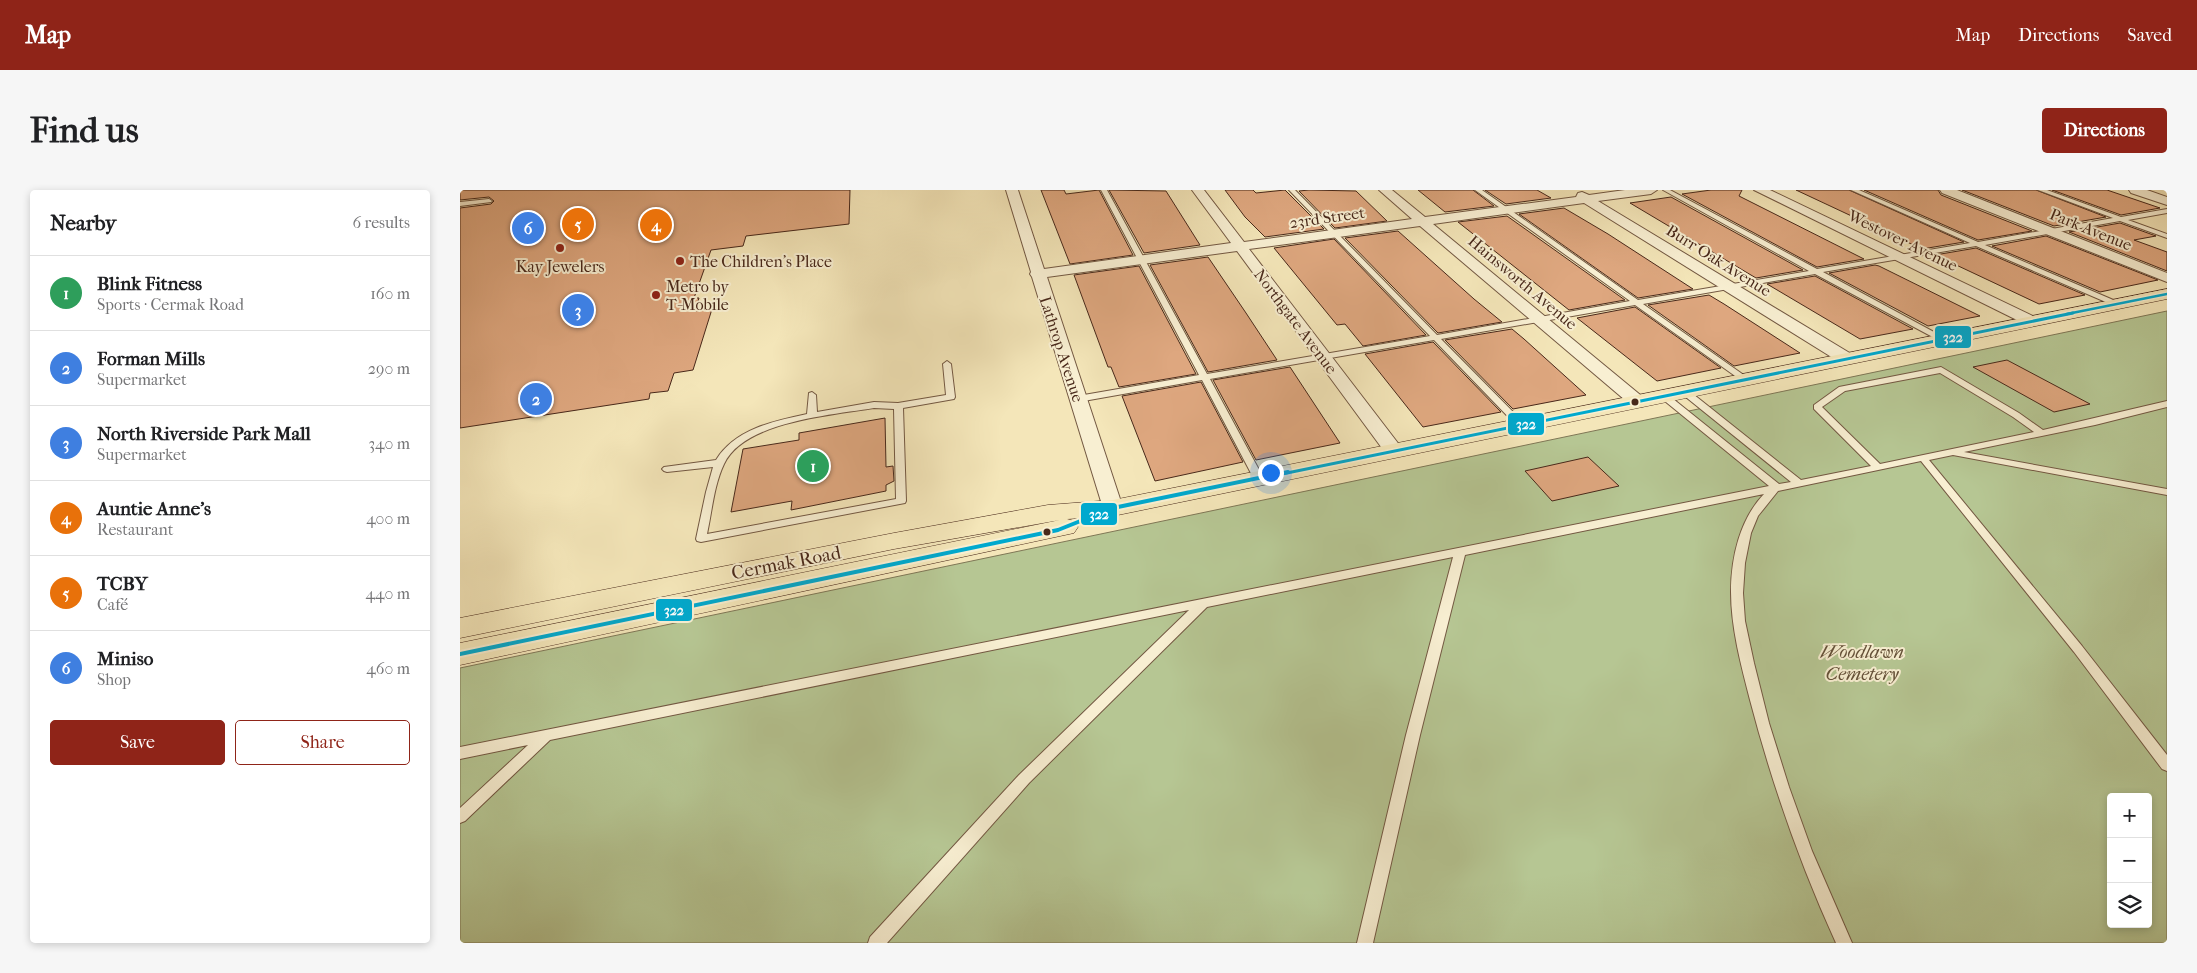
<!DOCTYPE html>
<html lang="en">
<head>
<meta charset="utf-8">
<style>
	:root { --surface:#fff; --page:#f6f6f6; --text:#202124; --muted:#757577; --line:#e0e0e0; --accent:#8f2418 }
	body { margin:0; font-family:"IM FELL French Canon",serif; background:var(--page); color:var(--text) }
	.controls { position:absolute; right:15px; bottom:15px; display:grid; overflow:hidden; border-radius:5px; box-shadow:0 2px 8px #0003 }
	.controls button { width:45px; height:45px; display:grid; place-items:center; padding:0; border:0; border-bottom:1px solid var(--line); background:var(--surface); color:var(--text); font:25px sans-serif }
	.you { position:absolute; left:810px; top:282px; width:18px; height:18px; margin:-12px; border:4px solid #fff; border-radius:50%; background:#1a73e8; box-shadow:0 0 0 8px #1a73e833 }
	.badge { display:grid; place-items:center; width:32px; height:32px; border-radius:50%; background:var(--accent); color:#fff; font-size:16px; font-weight:700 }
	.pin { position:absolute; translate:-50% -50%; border:2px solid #fff; box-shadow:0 1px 5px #0006 }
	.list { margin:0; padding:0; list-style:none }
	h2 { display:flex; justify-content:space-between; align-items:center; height:65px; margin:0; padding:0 20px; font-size:21px }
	h2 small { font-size:16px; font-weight:400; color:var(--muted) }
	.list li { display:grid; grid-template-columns:32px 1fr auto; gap:15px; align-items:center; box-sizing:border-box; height:75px; padding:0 20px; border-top:1px solid var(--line) }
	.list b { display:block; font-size:19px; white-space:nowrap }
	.list p { margin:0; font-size:16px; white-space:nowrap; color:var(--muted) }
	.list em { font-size:16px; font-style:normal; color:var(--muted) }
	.actions { display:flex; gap:10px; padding:15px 20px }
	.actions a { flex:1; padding:11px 0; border:1px solid var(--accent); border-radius:5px; text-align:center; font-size:18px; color:var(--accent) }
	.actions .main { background:var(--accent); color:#fff }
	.icon { flex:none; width:28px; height:28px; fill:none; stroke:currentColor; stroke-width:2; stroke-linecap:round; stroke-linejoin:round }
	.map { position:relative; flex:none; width:1707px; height:753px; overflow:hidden; border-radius:5px }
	header { display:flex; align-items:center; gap:30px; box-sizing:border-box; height:70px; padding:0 25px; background:var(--accent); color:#fff }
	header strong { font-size:24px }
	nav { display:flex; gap:28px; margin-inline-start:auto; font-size:18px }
	.intro { display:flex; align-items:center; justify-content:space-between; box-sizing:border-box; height:120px; padding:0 30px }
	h1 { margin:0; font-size:35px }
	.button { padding:12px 22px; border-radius:5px; background:var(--accent); color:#fff; font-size:18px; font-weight:700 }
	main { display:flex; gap:30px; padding:0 30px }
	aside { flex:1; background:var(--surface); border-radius:5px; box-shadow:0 2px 8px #0003 }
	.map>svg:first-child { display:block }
	.green { fill:#b6c693; stroke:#7f7756; fill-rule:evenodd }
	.building { fill:#dea77f; stroke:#48281a }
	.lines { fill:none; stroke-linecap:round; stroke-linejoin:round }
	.lane-casing { stroke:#735842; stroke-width:2 }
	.street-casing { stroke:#735842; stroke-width:2 }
	.primary-casing { stroke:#48281a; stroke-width:1 }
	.lane { fill:#f8efd2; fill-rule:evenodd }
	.street { fill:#f8efd2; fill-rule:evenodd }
	.primary { fill:#f4e6b9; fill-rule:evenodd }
	.bus-1-far2-casing { stroke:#f8efd2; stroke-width:5 }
	.bus-1-far1-casing { stroke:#f8efd2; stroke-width:6 }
	.bus-1-casing { stroke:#f8efd2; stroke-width:8 }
	.bus-1-far2 { stroke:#00a9ce; stroke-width:2.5 }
	.bus-1-far1 { stroke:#00a9ce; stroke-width:3 }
	.bus-1 { stroke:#00a9ce; stroke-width:4 }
	.poi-dot { fill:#8f2418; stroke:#f8efd2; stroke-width:2 }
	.bus-dot { fill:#48281a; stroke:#f8efd2; stroke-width:2 }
	.labels { text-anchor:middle; stroke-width:4; stroke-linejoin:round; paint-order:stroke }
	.far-street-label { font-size:16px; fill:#48281a; stroke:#f8efd2 }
	.far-poi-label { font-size:16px; fill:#48281a; stroke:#f8efd2; text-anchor:start }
	.street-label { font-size:19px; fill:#48281a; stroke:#f8efd2 }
	.park-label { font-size:19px; font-style:italic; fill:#645038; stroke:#f8efd2 }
	.line-badge { stroke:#f8efd2; stroke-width:2 }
	.badge-label { font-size:14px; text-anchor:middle; font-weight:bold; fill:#fff }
</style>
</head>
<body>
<header>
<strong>Map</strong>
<nav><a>Map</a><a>Directions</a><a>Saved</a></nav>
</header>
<div class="intro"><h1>Find us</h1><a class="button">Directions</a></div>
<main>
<aside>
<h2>Nearby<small>6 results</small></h2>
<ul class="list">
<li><span class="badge" style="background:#2e9e5b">1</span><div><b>Blink Fitness</b><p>Sports · Cermak Road</p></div><em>160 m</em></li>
<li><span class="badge" style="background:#3f7fe0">2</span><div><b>Forman Mills</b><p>Supermarket</p></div><em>290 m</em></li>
<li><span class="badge" style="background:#3f7fe0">3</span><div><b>North Riverside Park Mall</b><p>Supermarket</p></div><em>340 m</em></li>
<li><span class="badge" style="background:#e8710a">4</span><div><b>Auntie Anne's</b><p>Restaurant</p></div><em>400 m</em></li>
<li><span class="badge" style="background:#e8710a">5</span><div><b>TCBY</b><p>Café</p></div><em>440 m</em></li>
<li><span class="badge" style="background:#3f7fe0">6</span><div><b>Miniso</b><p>Shop</p></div><em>460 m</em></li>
</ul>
<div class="actions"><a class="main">Save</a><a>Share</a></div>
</aside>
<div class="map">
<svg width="1707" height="753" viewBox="0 0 1707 753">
	<rect width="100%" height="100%" fill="#f4e6b9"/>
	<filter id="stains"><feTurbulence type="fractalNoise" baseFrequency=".004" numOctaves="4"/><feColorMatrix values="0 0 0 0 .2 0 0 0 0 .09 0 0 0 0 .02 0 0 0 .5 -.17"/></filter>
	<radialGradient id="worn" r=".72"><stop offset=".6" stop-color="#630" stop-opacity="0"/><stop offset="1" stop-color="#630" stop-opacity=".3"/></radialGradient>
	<path class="green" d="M 1707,121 L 1707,753 L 0,753 L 0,478 ZM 1651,607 L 1688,607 L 1688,734 L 1651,734 Z"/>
	<path class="building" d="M 0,0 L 390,0 L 389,34 L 286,46 L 283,56 L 251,60 L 234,108 L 239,108 L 235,121 L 252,119 L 233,180 L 214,183 L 208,201 L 190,203 L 189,209 L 0,238 L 0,18 L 31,14 L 34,11 L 29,7 L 0,10 Z
		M 581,0 L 604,0 L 606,4 L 639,0 L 673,65 L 610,74 Z
		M 649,0 L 706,1 L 740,55 L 684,63 Z
		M 765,0 L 793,0 L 796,3 L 825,0 L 864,39 L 805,47 L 785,27 Z
		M 849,0 L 896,1 L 927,31 L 875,38 L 839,1 Z
		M 958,0 L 1013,0 L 1034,16 L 985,22 Z
		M 1025,0 L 1077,0 L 1091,8 L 1046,14 Z
		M 1251,0 L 1282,0 L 1279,6 L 1404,69 L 1357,77 L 1222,4 Z
		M 1336,0 L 1389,0 L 1504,52 L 1462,59 Z
		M 1404,0 L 1478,0 L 1481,5 L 1572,41 L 1518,50 Z
		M 1502,0 L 1576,0 L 1646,27 L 1594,36 Z
		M 1592,0 L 1647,0 L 1700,18 L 1661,25 Z
		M 1211,7 L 1343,80 L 1296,88 L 1170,13 Z
		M 1104,18 L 1148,44 L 1233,99 L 1178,108 L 1059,24 Z
		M 1047,26 L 1165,110 L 1109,120 L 998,32 Z
		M 1660,33 L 1696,46 L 1674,50 L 1707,62 L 1707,81 L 1609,42 Z
		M 938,41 L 1014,109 L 1042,132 L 978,143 L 885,48 Z
		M 1586,46 L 1698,90 L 1640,102 L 1532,56 Z
		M 874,49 L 966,145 L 903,156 L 885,134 L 877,135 L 814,58 Z
		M 1516,58 L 1625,105 L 1579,114 L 1475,65 Z
		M 748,67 L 786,123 L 817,170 L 748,182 L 690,75 Z
		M 1415,75 L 1419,76 L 1520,126 L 1468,136 L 1369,83 Z
		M 679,76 L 736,184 L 659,197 L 651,177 L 648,177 L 614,85 Z
		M 1355,86 L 1453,139 L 1400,149 L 1307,94 Z
		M 1249,105 L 1264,114 L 1340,163 L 1274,176 L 1188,115 Z
		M 1175,117 L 1261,178 L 1197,191 L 1117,128 Z
		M 1052,139 L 1064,149 L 1126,205 L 1053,219 L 985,150 Z
		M 973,152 L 1041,222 L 963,237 L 905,164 Z
		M 1547,170 L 1630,214 L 1594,222 L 1513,177 Z
		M 830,177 L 880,253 L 796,270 L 753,190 Z
		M 741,192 L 783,272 L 695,291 L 662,206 Z
		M 425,228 L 426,277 L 433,276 L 434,291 L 426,295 L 426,301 L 331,320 L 332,311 L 271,322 L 283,259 L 339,250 L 339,243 Z
		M 1128,267 L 1159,296 L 1092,311 L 1065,281 Z"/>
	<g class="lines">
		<g class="lane-casing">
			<path id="lane" d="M 641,0 L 647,0 L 747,184 L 970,146 L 829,0 L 835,0 L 977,145 L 1170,111 L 1015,0 L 1022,0 L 1178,110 L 1349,81 L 1203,0 L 1210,0 L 1357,79 L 1510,53 L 1391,0 L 1399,0 L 1518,52 L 1653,28 L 1578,0 L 1587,0 L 1661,27 L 1707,19 L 1707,23 L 1668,30 L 1707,44 L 1707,48 L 1660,31 L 1525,55 L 1658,112 L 1658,116 L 1655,116 L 1516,56 L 1363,82 L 1485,148 L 1485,152 L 1482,152 L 1355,84 L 1183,114 L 1288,188 L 1289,190 L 1285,193 L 1175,115 L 981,149 L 1064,233 L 1066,235 L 1061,238 L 1058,237 L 974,150 L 750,189 L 804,289 L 799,292 L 794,289 L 742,190 L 618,212 L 614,209 L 618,206 L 739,185 Z
				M 29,9 L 32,11 L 31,12 L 0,16 L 0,12 Z
				M 487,171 L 491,174 L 495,207 L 494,209 L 443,218 L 446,311 L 445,313 L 241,352 L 237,351 L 236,349 L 246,302 L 253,277 L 207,282 L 204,281 L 202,279 L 204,277 L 256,270 C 275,239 314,231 347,224 L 349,203 L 352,202 L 356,205 L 357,222 L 414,212 L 438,213 L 486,205 L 483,174 ZM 414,218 L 434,219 L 436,309 L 247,344 C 252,321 254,295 264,274 C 284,231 373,225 414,218 Z
				M 1481,177 L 1559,223 L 1583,240 L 1707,211 L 1707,217 L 1635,235 L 1504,262 L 1707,299 L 1707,305 L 1493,265 L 1469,270 L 1622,456 L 1707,565 L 1707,581 L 1702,579 L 1614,462 L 1461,271 L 1318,301 L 1298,326 L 1291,343 L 1285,373 L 1283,403 L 1285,431 L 1294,473 L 1309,533 L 1329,597 L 1352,661 L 1392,753 L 1376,753 C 1340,674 1312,594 1290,510 C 1281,475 1271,438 1271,402 C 1271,367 1280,329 1304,304 L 1005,365 L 960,545 L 913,753 L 897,753 L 946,545 L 993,367 L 747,417 L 569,593 L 427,753 L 408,753 L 410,747 L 559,585 L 729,420 L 90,550 L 5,631 L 0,633 L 0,618 L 68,555 L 0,569 L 0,557 L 1309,296 L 1201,208 L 1201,204 L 1207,204 L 1319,294 L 1331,292 L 1222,204 L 1222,200 L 1228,200 L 1341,290 L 1411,276 L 1354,219 L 1354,215 L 1379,197 ZM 1480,183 L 1553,227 L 1574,242 L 1420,274 L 1362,217 L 1385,201 Z"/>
		</g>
		<g class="street-casing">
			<path id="street" d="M 546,0 L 558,0 L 584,79 L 771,53 L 732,0 L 744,0 L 784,52 L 952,29 L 919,0 L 932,0 L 965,27 L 1116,7 L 1118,3 L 1122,2 L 1129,5 L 1165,0 L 1197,0 L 1191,4 L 1138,11 L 1393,165 L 1395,169 L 1393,173 L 1381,173 L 1124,13 L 973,34 L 1184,208 L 1187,212 L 1184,216 L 1178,217 L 1172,216 L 960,36 L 789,59 L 944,261 L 941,265 L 934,267 L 927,265 L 777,61 L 587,87 L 663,318 L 660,322 L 653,324 L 646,322 L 643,318 L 572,87 L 570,84 L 571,82 Z
				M 1294,0 L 1310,0 L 1577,128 L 1579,131 L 1577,134 L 1565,134 Z
				M 1480,0 L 1497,0 L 1707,83 L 1707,92 L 1482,3 Z
				M 1669,0 L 1687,0 L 1707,7 L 1707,15 L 1671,3 Z"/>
		</g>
		<g class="primary-casing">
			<path id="primary" d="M 1707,99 L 1707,109 L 653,326 L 607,329 L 614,331 L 618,337 L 614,343 L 0,475 L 0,453 L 600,330 L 434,359 L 0,448 L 0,428 L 434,343 L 588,315 L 653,310 Z"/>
		</g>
		<use href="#lane" class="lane"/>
		<use href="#street" class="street"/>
		<use href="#primary" class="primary"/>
		<g class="bus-1-far2-casing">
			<path id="bus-1-far2" d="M 1607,124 L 1707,104"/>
		</g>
		<g class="bus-1-far1-casing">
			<path id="bus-1-far1" d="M 822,284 L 1613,123"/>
		</g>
		<g class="bus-1-casing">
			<path id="bus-1" d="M 0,464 L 598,340 L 653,318 L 828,282"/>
		</g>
		<use href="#bus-1-far2" class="bus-1-far2"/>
		<use href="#bus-1-far1" class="bus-1-far1"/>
		<use href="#bus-1" class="bus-1"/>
	</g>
	<g class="poi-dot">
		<circle cx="100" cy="58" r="5"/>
		<circle cx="220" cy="71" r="5"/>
		<circle cx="196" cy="105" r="5"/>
	</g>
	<g class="bus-dot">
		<circle cx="1175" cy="212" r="4.5"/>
		<circle cx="587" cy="342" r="4.5"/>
	</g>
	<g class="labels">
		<g class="far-street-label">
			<text transform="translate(867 27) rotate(-8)" y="6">23rd Street</text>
			<text transform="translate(1631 39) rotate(22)" y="6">Park Avenue</text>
			<text transform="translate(1443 50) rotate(26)" y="6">Westover Avenue</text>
			<text transform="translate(1259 70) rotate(32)" y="6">Burr Oak Avenue</text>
			<text transform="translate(1063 92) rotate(40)" y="6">Hainsworth Avenue</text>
			<text transform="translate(836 131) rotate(53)" y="6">Northgate Avenue</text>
			<text transform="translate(602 159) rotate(72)" y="6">Lathrop Avenue</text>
		</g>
		<g class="far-poi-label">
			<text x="230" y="77">The Children's Place</text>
			<text x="100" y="82" text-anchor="middle">Kay Jewelers</text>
			<text x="206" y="102">Metro by<tspan x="206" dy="18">T-Mobile</tspan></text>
		</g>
		<g class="street-label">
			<text transform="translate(326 372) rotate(-11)" y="7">Cermak Road</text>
		</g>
		<g class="park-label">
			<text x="1402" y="468">Woodlawn<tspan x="1402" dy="22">Cemetery</tspan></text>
		</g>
	</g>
	<g class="line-badge">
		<rect x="1474" y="135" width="38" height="24" rx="5" fill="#00a9ce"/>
		<rect x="1047" y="222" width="38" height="24" rx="5" fill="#00a9ce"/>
		<rect x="620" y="312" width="38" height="24" rx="5" fill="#00a9ce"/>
		<rect x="195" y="408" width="38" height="24" rx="5" fill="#00a9ce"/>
	</g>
	<g class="badge-label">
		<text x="1493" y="152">322</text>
		<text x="1066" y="239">322</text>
		<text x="639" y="329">322</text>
		<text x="214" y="425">322</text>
	</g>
	<rect width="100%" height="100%" filter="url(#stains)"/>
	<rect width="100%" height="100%" fill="url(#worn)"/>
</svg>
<div class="controls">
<button>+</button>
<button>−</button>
<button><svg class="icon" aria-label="layers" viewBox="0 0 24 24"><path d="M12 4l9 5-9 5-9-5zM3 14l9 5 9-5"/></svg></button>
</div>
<div class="you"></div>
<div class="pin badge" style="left:353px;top:276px;background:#2e9e5b">1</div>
<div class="pin badge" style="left:76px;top:209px;background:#3f7fe0">2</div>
<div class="pin badge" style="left:118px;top:120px;background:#3f7fe0">3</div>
<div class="pin badge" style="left:196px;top:35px;background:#e8710a">4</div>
<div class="pin badge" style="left:118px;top:34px;background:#e8710a">5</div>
<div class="pin badge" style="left:68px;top:38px;background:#3f7fe0">6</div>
</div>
</main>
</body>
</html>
